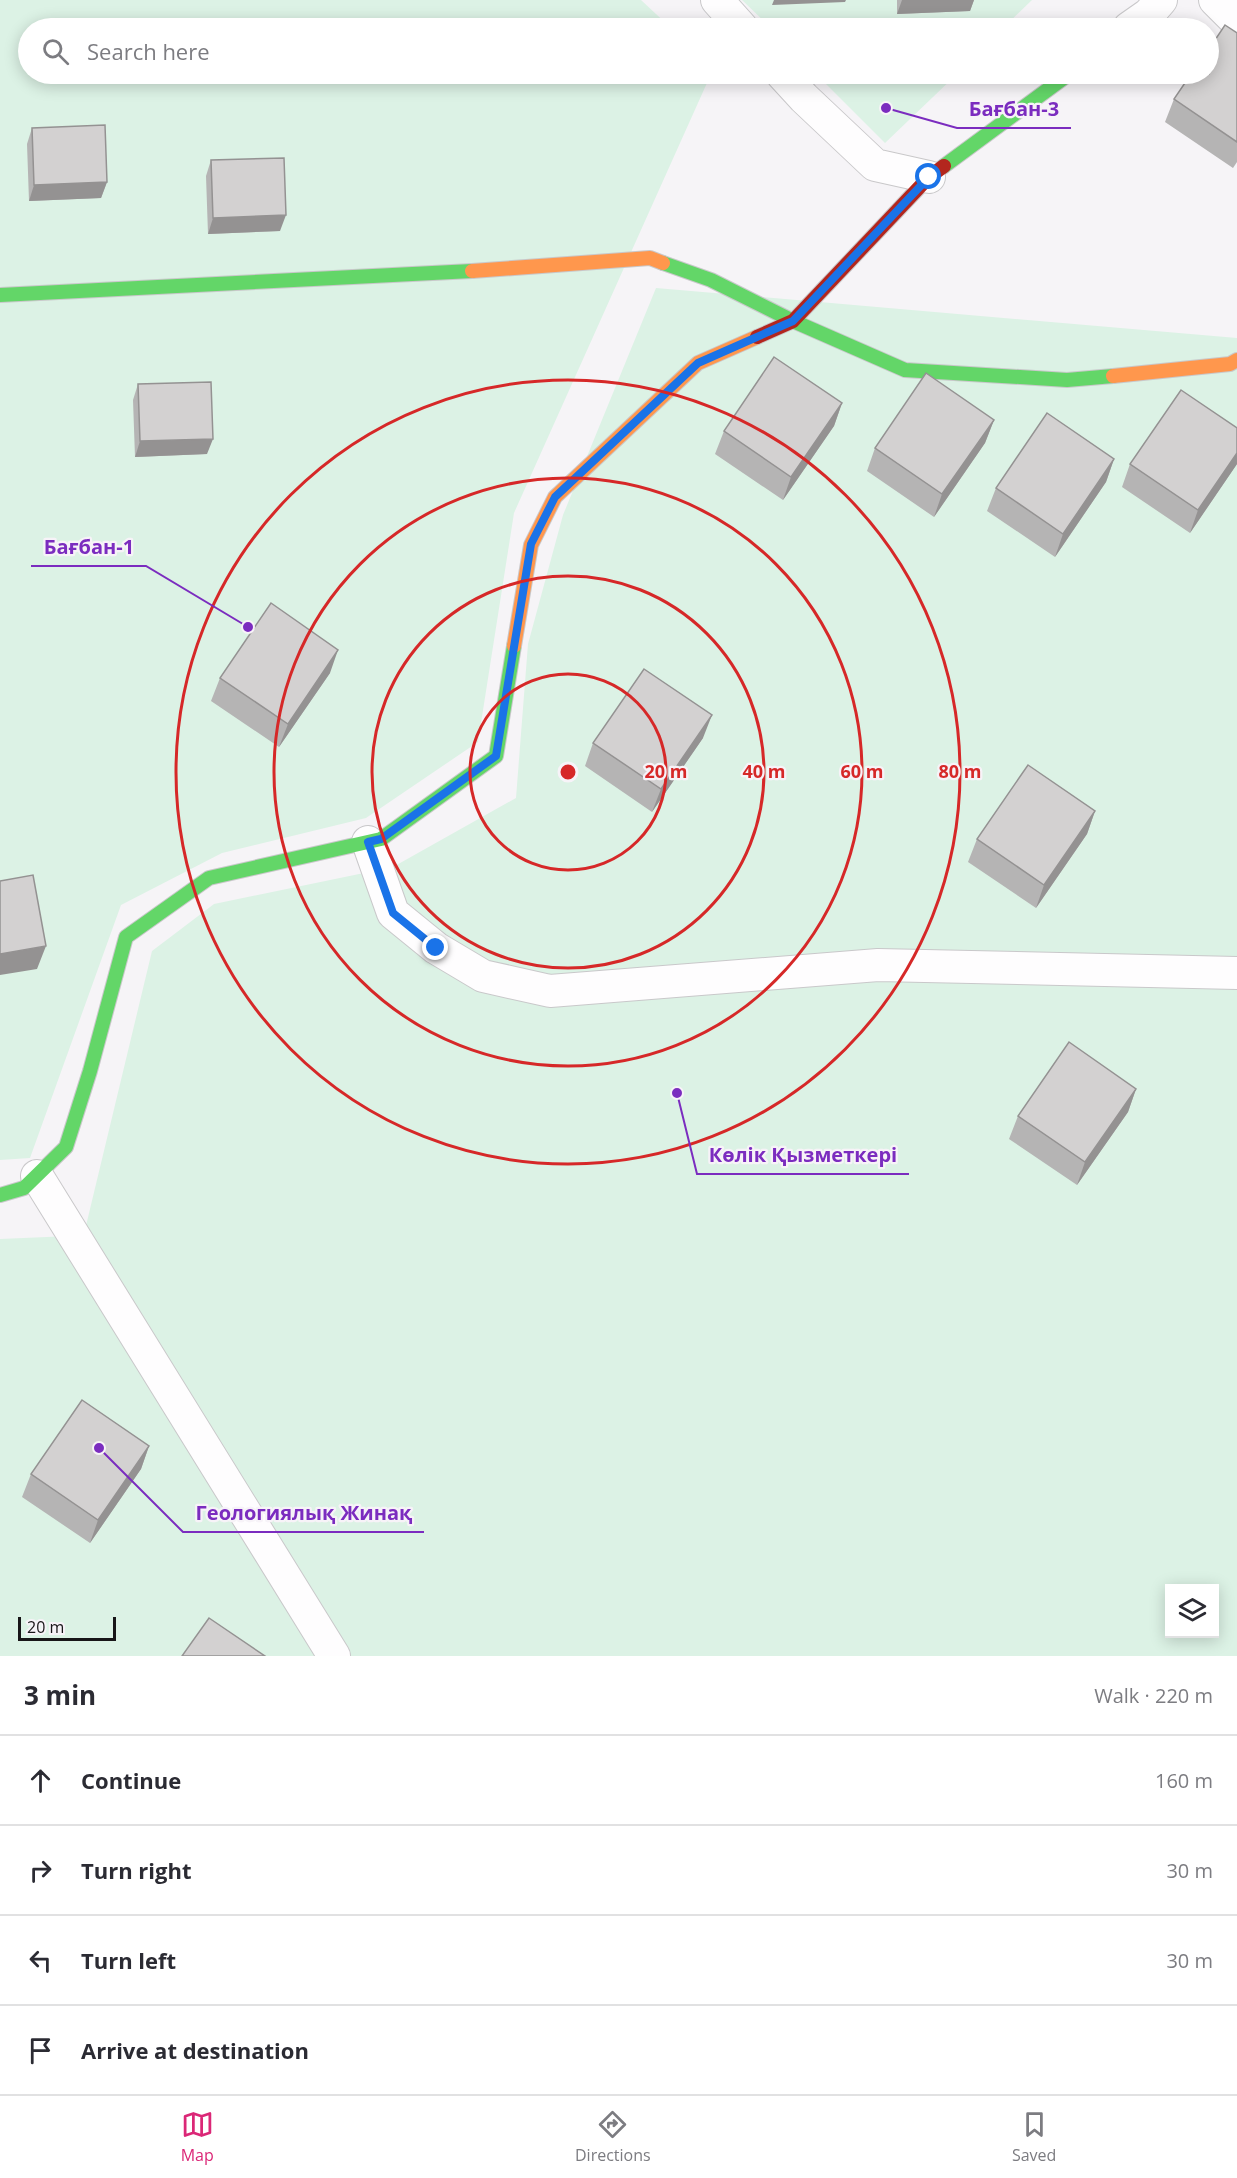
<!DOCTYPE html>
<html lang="en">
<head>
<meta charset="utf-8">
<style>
	:root { --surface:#fff; --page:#f2f2f3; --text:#2b2b33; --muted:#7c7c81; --line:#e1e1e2; --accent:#db2777 }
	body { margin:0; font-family:"Open Sans",sans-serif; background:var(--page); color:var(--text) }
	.controls { position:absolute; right:18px; bottom:18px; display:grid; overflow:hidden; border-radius:0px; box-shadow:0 3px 15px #0003 }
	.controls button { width:54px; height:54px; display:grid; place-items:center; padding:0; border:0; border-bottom:2px solid var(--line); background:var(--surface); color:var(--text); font:30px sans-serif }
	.scale { position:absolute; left:18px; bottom:15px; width:98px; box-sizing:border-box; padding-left:6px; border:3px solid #181618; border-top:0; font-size:16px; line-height:21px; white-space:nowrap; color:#181618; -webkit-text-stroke:4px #f7f3f8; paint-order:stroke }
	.stop { position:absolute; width:18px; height:18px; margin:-14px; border:4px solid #1a73e8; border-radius:50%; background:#fff }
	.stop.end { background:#1a73e8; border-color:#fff; box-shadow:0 2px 6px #0008 }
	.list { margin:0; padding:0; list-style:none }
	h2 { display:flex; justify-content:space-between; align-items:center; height:78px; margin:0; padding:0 24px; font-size:26px }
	h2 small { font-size:20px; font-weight:400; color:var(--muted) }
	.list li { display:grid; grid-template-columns:39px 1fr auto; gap:18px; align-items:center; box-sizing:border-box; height:90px; padding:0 24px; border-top:2px solid var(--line) }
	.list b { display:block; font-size:22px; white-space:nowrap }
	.list em { font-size:20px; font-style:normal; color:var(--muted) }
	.icon { flex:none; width:33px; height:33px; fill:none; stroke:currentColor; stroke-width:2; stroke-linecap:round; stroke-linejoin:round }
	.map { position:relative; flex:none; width:1237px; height:1656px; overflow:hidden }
	.search { position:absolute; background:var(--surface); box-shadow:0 3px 15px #0003; left:18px; right:18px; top:18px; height:66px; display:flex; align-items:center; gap:15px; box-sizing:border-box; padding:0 21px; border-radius:33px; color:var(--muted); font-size:22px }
	.sheet { height:438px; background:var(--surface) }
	nav { display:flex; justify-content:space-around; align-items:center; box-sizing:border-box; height:84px; border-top:2px solid var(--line); background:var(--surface); font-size:16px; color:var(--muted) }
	nav a { display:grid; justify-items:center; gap:3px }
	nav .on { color:var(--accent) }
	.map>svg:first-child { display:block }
	.green { fill:#dcf2e5; fill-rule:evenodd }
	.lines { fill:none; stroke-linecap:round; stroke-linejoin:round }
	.street-casing { stroke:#c9c8ca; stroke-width:34 }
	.fast-casing { stroke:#c9c8ca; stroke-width:16 }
	.slow-casing { stroke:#c9c8ca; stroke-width:16 }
	.jam-casing { stroke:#c9c8ca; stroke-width:16 }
	.street { stroke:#fefdfe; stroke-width:32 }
	.fast { stroke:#63d668; stroke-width:14 }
	.slow { stroke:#ff974d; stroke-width:14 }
	.jam { stroke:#b3261e; stroke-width:14 }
	.wall { fill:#b5b4b4 }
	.shaded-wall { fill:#949292 }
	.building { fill:#d3d1d1; stroke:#949292; stroke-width:1.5 }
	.route { stroke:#1a73e8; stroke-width:8 }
	.ring { fill:none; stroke:#d62828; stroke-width:3 }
	.centre { fill:#d62828; stroke:#f7f3f8; stroke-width:3 }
	.ring-label { font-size:18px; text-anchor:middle; font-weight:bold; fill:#d62828; stroke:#f7f3f8; stroke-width:4.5; stroke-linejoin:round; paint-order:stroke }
	.leader { fill:none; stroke:#7b2cbf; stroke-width:2 }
	.callout-dot { fill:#7b2cbf; stroke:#f7f3f8; stroke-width:2 }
	.callout-label { font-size:20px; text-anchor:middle; font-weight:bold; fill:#7b2cbf; stroke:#f7f3f8; stroke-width:4.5; stroke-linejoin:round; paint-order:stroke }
</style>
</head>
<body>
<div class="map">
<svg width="1237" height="1656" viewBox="0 0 1237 1656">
	<rect width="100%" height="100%" fill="#f6f4f7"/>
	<path class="green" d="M 0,0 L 641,0 L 671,28 L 28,28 L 28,74 L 711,74 L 514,513 L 478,742 L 366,818 L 222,853 L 121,905 L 30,1158 L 0,1160 Z
		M 742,0 L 1032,0 L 1003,28 L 771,28 Z
		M 816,74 L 957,74 L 885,143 Z
		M 656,288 L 1237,338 L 1237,1656 L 341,1656 L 84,1234 L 152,951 L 214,904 L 393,867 L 516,798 L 528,644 L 563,515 ZM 1170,1588 L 1214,1588 L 1214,1634 L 1170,1634 Z
		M 70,1236 L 325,1656 L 0,1656 L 0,1239 Z"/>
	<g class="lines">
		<g class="street-casing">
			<path id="street" d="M 717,0 L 742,28
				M 1215,0 L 1237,22
				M 1129,28 L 1149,14 L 1161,0
				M 782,74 L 804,98 L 875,165 L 929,177
				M 368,842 L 393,913 L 436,948 L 483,976 L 550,991 L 878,965 L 1237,973
				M 37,1176 L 334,1656"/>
		</g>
		<g class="fast-casing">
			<path id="fast" d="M 944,166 L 1069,74
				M 663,263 L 711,280 L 793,321 L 905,370 L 1067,380 L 1113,376
				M 0,295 L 472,271
				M 0,1195 L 24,1188 L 66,1147 L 90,1071 L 126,937 L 209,878 L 381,839 L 496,756 L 514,646"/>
		</g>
		<g class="slow-casing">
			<path id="slow" d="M 472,271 L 650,258 L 663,263
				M 1113,376 L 1230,364 L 1237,360
				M 514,646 L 531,545 L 555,497 L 698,363 L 757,337"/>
		</g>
		<g class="jam-casing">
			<path id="jam" d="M 757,337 L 793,321 L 929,177 L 944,166"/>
		</g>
		<use href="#street" class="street"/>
		<use href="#fast" class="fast"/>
		<use href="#slow" class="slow"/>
		<use href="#jam" class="jam"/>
	</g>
	<path class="wall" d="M 897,0 L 974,0 L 970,11 L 897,14 Z
		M 1237,33 L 1237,162 L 1233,168 L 1165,122 L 1174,99 Z
		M 32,128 L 107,182 L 101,198 L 29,201 L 27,144 Z
		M 211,160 L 280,231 L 208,234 L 206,176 Z
		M 138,384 L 207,454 L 135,457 L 133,400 Z
		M 842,403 L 834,426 L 783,500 L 715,454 L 724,431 Z
		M 994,420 L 985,443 L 934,517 L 867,471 L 875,448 Z
		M 1237,428 L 1237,464 L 1190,533 L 1122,487 L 1130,464 Z
		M 1114,459 L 1106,482 L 1055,557 L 987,511 L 996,488 Z
		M 330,673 L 279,747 L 211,701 L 220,678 Z
		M 703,738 L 652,812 L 585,766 L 593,743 Z
		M 1095,811 L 1087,834 L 1036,908 L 968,862 L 977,839 Z
		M 1136,1089 L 1128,1112 L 1077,1185 L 1009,1139 L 1018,1116 Z
		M 149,1446 L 141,1469 L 90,1543 L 22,1497 L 31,1474 Z"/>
	<path class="shaded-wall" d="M 774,0 L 846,0 L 845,2 L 772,5 Z
		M 902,0 L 974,0 L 970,11 L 897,14 Z
		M 107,182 L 101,198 L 29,201 L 34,185 Z
		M 286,215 L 280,231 L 208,234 L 213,218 Z
		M 842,403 L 834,426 L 783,500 L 791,477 Z
		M 994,420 L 985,443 L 934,517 L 942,494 Z
		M 213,439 L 207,454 L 135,457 L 140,441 Z
		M 1237,453 L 1237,464 L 1190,533 L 1198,510 Z
		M 1114,459 L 1106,482 L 1055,557 L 1063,534 Z
		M 338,650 L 330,673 L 279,747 L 288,724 Z
		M 712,715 L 703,738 L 652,812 L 661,789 Z
		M 1095,811 L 1087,834 L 1036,908 L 1044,885 Z
		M 46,946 L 37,969 L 0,975 L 0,954 Z
		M 1136,1089 L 1128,1112 L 1077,1185 L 1085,1162 Z
		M 149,1446 L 141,1469 L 90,1543 L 98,1520 Z"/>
	<path class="building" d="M 1225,25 L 1237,33 L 1237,142 L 1174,99 L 1191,74 L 1209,74 L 1209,49 Z
		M 105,125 L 107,182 L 34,185 L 32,128 Z
		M 284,158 L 286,215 L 213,218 L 211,160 Z
		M 774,357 L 842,403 L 791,477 L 724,431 Z
		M 926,373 L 994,420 L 942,494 L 875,448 Z
		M 211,382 L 213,439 L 140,441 L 138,384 Z
		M 1181,390 L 1237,428 L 1237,453 L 1198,510 L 1130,464 Z
		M 1047,413 L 1114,459 L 1063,534 L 996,488 Z
		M 271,603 L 338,650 L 288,724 L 220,678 Z
		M 644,669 L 712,715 L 661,789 L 593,743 Z
		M 1028,765 L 1095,811 L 1044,885 L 977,839 Z
		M 33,875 L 46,946 L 0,954 L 0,881 Z
		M 1069,1042 L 1136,1089 L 1085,1162 L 1018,1116 Z
		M 82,1400 L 149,1446 L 98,1520 L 31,1474 Z
		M 209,1618 L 265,1656 L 182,1656 Z"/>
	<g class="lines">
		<path class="route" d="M 436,948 L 393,913 L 368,842 L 381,839 L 496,756 L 531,544 L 555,497 L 698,363 L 793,321 L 929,177"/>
	</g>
	<g class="ring">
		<circle cx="568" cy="772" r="98"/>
		<circle cx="568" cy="772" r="196"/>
		<circle cx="568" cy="772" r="294"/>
		<circle cx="568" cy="772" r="392"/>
	</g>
	<circle cx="568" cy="772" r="9" class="centre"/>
	<g class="ring-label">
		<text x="666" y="778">20 m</text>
		<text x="764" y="778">40 m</text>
		<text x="862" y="778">60 m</text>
		<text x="960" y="778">80 m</text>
	</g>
	<path class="leader" d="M886 108L957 128H1071M248 627L146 566H31M677 1093L697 1174H909M99 1448L183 1532H424"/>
	<g class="callout-dot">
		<circle cx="886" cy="108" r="6"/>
		<circle cx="248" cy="627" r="6"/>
		<circle cx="677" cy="1093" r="6"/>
		<circle cx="99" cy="1448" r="6"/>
	</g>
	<g class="callout-label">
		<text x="1014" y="116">Бағбан-3</text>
		<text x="89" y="554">Бағбан-1</text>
		<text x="803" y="1162">Көлік Қызметкері</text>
		<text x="304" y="1520">Геологиялық Жинақ</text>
	</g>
</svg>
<div class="controls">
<button><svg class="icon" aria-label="layers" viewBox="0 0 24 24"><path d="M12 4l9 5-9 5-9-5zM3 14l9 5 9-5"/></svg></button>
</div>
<div class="scale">20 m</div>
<div class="stop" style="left:929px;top:177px"></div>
<div class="stop end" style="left:436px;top:948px"></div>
<div class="search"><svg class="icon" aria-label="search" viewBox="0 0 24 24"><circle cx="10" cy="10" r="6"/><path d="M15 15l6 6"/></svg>Search here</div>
</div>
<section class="sheet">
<h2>3 min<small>Walk · 220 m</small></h2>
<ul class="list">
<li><svg class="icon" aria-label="ahead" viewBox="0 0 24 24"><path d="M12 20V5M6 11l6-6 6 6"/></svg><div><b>Continue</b></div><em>160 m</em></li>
<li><svg class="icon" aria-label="right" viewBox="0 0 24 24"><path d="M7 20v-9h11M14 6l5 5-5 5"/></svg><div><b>Turn right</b></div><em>30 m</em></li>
<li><svg class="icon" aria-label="left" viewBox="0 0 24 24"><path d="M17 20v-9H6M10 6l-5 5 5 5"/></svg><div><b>Turn left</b></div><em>30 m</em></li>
<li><svg class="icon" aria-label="arrive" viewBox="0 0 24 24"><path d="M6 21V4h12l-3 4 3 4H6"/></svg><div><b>Arrive at destination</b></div></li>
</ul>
</section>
<nav>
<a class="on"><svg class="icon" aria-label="map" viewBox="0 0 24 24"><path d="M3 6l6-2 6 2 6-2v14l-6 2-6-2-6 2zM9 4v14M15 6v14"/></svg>Map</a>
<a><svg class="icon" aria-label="directions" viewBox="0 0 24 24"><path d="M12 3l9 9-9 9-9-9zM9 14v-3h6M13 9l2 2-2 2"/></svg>Directions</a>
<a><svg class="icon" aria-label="saved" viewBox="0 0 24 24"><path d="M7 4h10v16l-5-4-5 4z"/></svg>Saved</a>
</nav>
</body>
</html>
